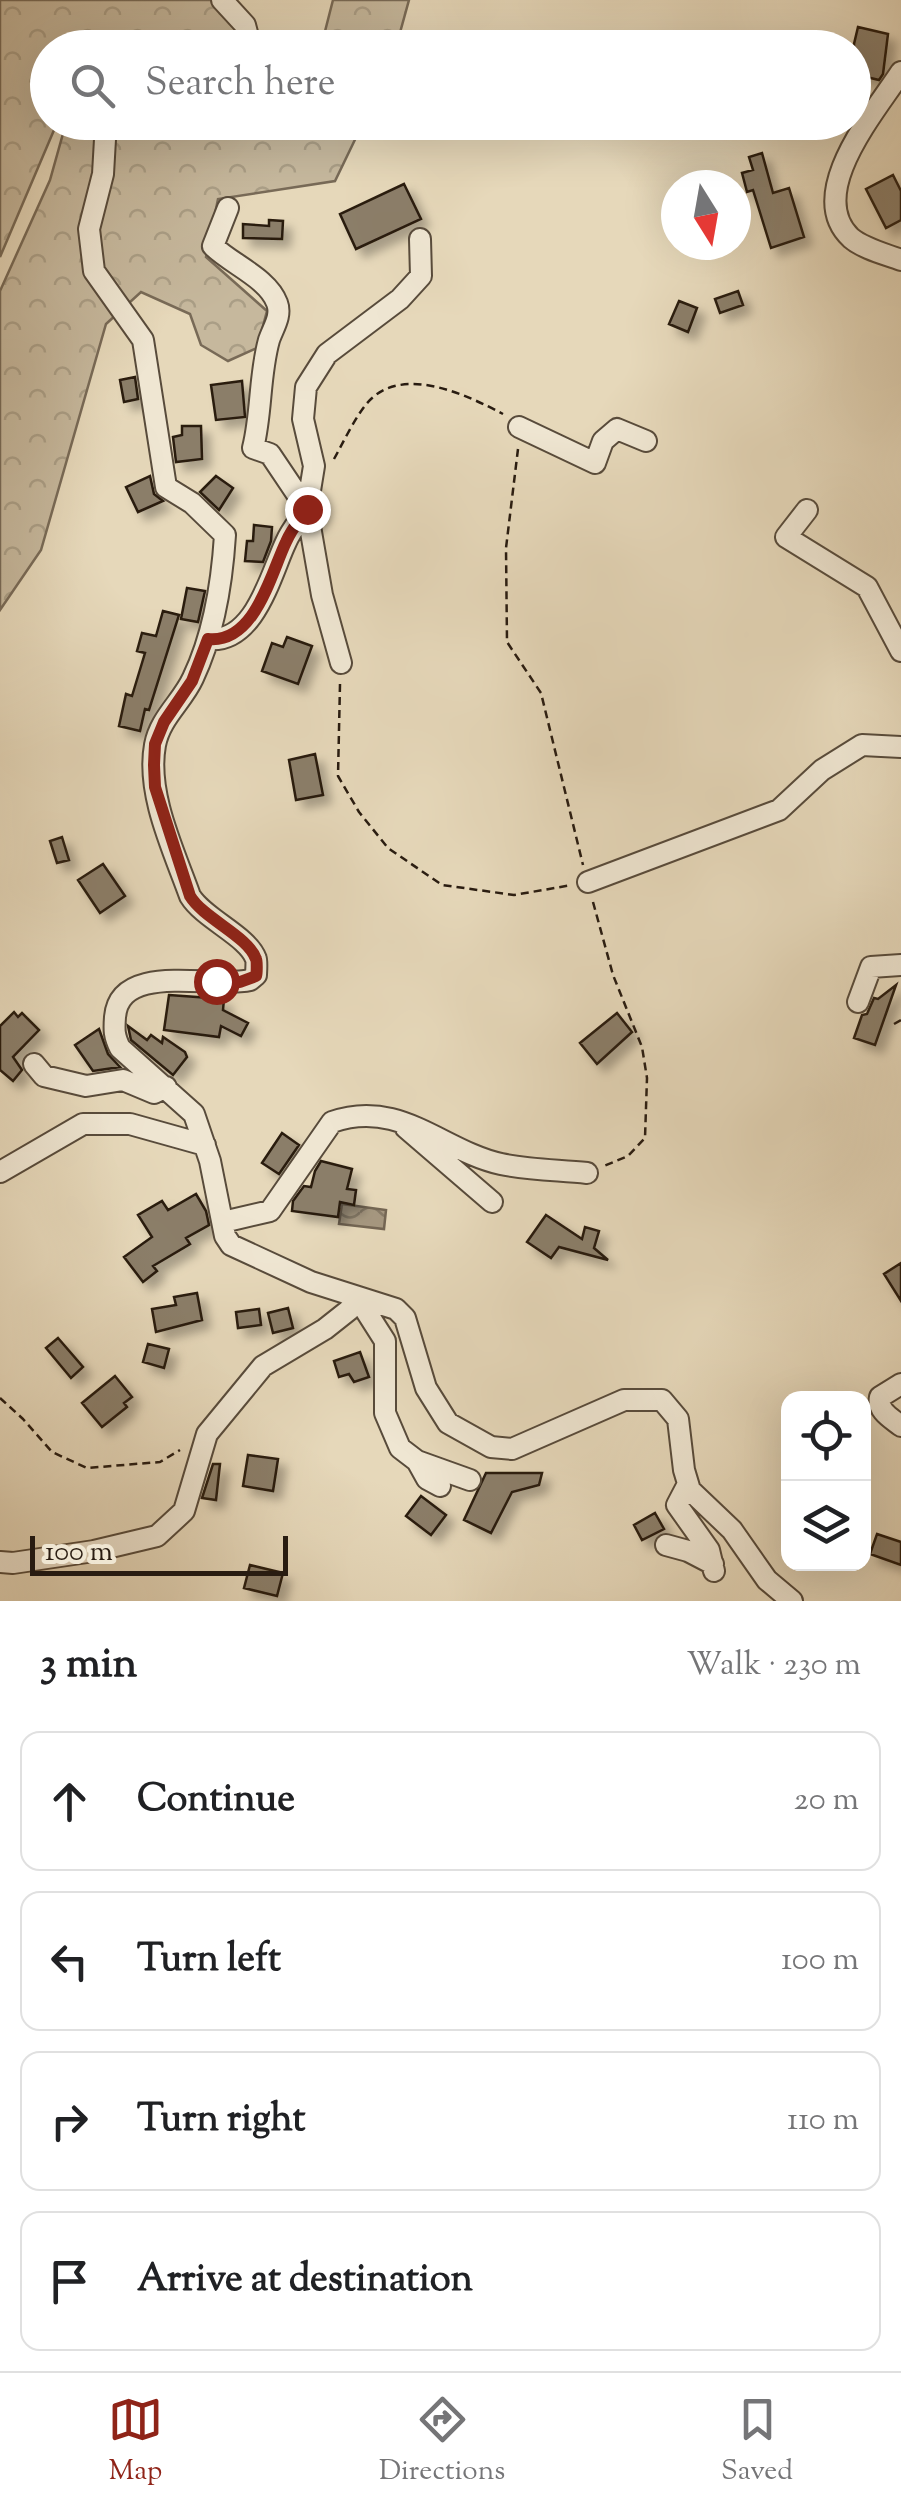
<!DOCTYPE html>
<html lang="en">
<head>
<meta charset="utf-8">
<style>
	:root { --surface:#fff; --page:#f2f2f2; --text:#202124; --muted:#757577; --line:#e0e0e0; --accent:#8f2418 }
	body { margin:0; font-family:"Sorts Mill Goudy",serif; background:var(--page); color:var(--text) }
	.controls { position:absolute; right:30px; bottom:30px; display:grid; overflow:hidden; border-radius:20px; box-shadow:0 10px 40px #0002 }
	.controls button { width:90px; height:90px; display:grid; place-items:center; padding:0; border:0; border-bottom:2px solid var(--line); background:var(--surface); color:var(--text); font:50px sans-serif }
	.compass { position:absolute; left:661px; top:170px; width:90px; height:90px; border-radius:50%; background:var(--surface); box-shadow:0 10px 40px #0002; rotate:169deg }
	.scale { position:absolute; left:30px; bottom:25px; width:258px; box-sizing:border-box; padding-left:10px; border:5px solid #291c11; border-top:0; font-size:28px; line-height:35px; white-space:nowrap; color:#291c11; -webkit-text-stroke:8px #efe6d2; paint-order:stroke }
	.stop { position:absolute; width:30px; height:30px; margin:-22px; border:8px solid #8f2418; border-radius:50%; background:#fff }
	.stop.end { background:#8f2418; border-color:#fff; box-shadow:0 2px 10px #0008 }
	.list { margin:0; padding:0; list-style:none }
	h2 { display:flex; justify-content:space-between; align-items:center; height:130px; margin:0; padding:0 40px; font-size:42px }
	h2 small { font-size:32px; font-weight:400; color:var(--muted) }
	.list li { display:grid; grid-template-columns:65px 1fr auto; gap:30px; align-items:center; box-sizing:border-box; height:140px; margin:0 20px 20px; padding:0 20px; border:2px solid var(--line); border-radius:20px }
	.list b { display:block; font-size:38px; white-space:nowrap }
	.list em { font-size:32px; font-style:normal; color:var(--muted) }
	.icon { flex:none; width:55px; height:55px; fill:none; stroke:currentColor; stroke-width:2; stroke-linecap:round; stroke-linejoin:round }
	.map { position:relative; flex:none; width:901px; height:1601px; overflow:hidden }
	.search { position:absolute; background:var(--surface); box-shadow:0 10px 40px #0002; left:30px; right:30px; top:30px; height:110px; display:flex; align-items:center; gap:25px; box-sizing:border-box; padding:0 35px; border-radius:55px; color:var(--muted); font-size:38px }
	.sheet { height:770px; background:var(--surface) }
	nav { display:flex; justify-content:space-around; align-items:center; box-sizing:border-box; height:140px; border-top:2px solid var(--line); background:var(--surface); font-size:28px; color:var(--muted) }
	nav a { display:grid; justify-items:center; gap:5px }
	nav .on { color:var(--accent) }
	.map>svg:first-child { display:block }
	.forest { fill:url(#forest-crowns); stroke:#786a57; stroke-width:2.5 }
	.water { fill:url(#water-waves); stroke:#746654; stroke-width:2.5 }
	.building { fill:#8b7e69; stroke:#291c11; stroke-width:2.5; filter:url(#shadow) }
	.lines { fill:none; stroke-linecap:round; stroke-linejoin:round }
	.minor-casing { stroke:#584b3b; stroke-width:24 }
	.path { stroke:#291c11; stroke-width:2.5; stroke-dasharray:8 5; stroke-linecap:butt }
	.minor { stroke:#efe6d2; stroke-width:20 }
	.route { stroke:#8f2418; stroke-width:12 }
</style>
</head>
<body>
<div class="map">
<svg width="901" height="1601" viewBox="0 0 901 1601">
	<defs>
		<pattern id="forest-crowns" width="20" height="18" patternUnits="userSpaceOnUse" patternTransform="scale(2.5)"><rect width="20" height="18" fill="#c6b89d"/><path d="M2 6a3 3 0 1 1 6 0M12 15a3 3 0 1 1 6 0" fill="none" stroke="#aa9e86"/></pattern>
		<pattern id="water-waves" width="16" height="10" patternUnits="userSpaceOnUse" patternTransform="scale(2.5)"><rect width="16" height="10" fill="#a69881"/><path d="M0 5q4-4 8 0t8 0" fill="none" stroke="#877b68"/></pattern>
		<filter id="shadow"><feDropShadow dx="8" dy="8" stdDeviation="5" flood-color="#0004"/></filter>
	</defs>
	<rect width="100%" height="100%" fill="#e6d8ba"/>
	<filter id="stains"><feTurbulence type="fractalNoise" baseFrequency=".002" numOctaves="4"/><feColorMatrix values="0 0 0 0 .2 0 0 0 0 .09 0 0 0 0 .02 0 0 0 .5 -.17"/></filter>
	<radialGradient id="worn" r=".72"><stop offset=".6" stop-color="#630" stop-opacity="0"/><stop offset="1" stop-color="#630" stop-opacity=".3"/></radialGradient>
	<path class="forest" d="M 0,0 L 213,0 L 235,28 L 241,47 L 48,48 L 48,122 L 57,123 L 0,257 Z
		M 333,0 L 409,0 L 396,47 L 321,47 Z
		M 66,123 L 363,123 L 335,181 L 218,199 L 206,257 L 267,311 L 257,348 L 228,361 L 201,345 L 190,314 L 141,292 L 106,324 L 41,550 L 0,610 L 0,291 L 50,180 Z"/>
	<path class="water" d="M 342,1204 L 386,1210 L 384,1229 L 339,1224 Z"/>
	<path class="building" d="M 858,27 L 888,34 L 883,74 L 879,80 L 854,74 L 854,44 Z
		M 762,153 L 773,193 L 789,188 L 804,237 L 771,248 L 753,190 L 747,192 L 742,173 L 753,170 L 749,157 Z
		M 893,175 L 901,191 L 901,220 L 886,228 L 866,189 Z
		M 404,184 L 421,219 L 356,249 L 340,214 Z
		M 269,220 L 283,221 L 282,239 L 243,238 L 243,224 L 269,226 Z
		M 738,291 L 743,305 L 720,313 L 715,299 Z
		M 679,301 L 697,308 L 688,332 L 669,324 Z
		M 135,377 L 138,399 L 124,402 L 120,380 Z
		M 242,381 L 245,417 L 216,420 L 211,385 Z
		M 182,426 L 201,426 L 202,459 L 176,462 L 173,437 L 182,435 Z
		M 150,476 L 154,494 L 163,501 L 138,512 L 126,487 Z
		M 216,476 L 233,488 L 219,510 L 200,492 Z
		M 254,525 L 272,527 L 271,541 L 263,562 L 245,561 L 247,541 L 253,541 Z
		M 187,588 L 205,591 L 198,622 L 181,619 Z
		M 163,611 L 179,615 L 149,710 L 145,709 L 140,731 L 119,726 L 126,694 L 132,696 L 145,653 L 137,651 L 142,633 L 156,636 Z
		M 287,637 L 312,646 L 298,684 L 262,671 L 272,643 L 283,647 Z
		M 315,754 L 323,795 L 296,800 L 289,760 Z
		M 62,837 L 69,860 L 57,863 L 50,841 Z
		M 103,864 L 125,896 L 100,913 L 78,880 Z
		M 896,985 L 875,1045 L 854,1038 L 862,1015 L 867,1014 L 874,998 L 878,999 Z
		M 169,995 L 224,999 L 223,1010 L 248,1023 L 241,1036 L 221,1026 L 219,1037 L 164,1030 Z
		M 14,1012 L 18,1017 L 22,1013 L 39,1030 L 13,1057 L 22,1070 L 13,1081 L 0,1070 L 0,1026 Z
		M 617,1013 L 632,1032 L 597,1064 L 580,1043 Z
		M 128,1026 L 147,1040 L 151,1035 L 162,1043 L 163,1037 L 185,1052 L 187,1057 L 173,1075 L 131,1040 Z
		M 99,1029 L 108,1054 L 120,1067 L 93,1071 L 75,1045 Z
		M 282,1133 L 299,1145 L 279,1174 L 262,1163 Z
		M 321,1161 L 352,1169 L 347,1189 L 356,1190 L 354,1205 L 340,1202 L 338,1217 L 292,1211 L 293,1201 L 304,1186 L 311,1187 L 315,1171 Z
		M 196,1194 L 206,1211 L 209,1225 L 186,1238 L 190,1244 L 153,1266 L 157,1271 L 143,1282 L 124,1257 L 152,1237 L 138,1215 L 162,1201 L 168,1210 Z
		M 546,1215 L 582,1239 L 585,1227 L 599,1231 L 594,1248 L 608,1260 L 559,1247 L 551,1258 L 527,1242 Z
		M 901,1263 L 901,1301 L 884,1274 Z
		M 197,1293 L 202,1320 L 156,1332 L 152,1309 L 176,1305 L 174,1297 Z
		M 288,1308 L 293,1328 L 273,1333 L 268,1313 Z
		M 259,1309 L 261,1325 L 238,1328 L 236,1312 Z
		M 58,1338 L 83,1367 L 71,1378 L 46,1348 Z
		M 148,1344 L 169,1349 L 164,1368 L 143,1362 Z
		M 360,1352 L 369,1377 L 354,1382 L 349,1374 L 339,1377 L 334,1361 Z
		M 115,1376 L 132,1397 L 124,1403 L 127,1407 L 102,1427 L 82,1403 Z
		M 248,1455 L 278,1459 L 273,1491 L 243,1486 Z
		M 213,1464 L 220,1464 L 216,1500 L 202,1498 Z
		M 486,1473 L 542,1473 L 539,1485 L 512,1492 L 491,1533 L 464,1520 Z
		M 421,1496 L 446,1515 L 431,1535 L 406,1516 Z
		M 655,1513 L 664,1529 L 642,1540 L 634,1525 Z
		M 877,1534 L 901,1542 L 901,1565 L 870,1554 Z
		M 250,1565 L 283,1573 L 277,1596 L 244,1588 Z"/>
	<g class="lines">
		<g class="minor-casing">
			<path id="minor" d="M 222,0 L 245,25 L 251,48
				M 901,72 C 875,112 804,194 851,238 C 864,249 885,254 901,260
				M 106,122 L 103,174 L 89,229 L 94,271 L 143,340 L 166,487 L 192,503 L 225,535 C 222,583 214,634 193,678 C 182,702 160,718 155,745 C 146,794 174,851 190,896 C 204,919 248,936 256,959 C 257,961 256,973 256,975 L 250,980 C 212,989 120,961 115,1017 C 114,1030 114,1036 120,1048 L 194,1114 L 210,1161 L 225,1236 L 231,1245 L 311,1282 L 396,1309 L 405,1318 L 426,1388 L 448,1423 L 491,1447 L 512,1449 L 624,1400 L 662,1400 L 678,1419 L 684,1470 L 690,1490 L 732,1530 L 767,1580 L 792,1601
				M 228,208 L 213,246 C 231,264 268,278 277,303 C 282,316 273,328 269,340 C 259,376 262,412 253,448 L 270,454 L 307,509
				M 519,427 L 595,463 L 603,441 L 617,429 L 646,441
				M 807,510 L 786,537 L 867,587 L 901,651
				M 208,639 C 255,644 271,573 286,542 C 291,530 300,520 307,509
				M 341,663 L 322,595 L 307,509 L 314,466 L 303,419 L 306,387 L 327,354 L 400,299 L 421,276 L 420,239
				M 588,882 L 779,810 L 822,770 L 862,745 L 901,747
				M 858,1002 L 871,967 L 901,965
				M 34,1064 L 44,1076 L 86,1086 L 123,1080 L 154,1093 L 166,1087
				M 406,1128 L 492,1202
				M 0,1172 L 83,1124 L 130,1124 L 205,1145
				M 223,1222 L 270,1211 L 332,1122 C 399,1098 442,1151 501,1164 C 529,1170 559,1170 587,1173
				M 357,1297 L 385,1341 L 385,1413 L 400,1448 L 417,1461 L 470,1480
				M 901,1384 L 880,1397 C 877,1411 891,1418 901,1426
				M 417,1461 L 427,1479 L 440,1486
				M 688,1484 L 677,1505 L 709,1550 L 714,1571
				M 666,1545 L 688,1551 L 713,1564
				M 0,1562 L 13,1563 L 94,1551 L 157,1536 L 184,1511 L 207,1434 L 263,1366 L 325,1329 L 349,1310 L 357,1297"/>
		</g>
		<path class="path" d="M 518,449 L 506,548 L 507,642 L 541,693 L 583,865
			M 334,459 C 343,443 358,411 371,399 C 406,366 467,395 503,414
			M 340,684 L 338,776 L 359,812 L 388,848 L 442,885 L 514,895 L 572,885
			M 593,902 L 613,975 L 642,1047 L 647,1078 L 645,1138 L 628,1156 L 604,1166
			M 894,1024 L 901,1020
			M 0,1398 L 23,1419 L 52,1452 L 87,1468 L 160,1462 L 180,1450"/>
		<use href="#minor" class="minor"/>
	</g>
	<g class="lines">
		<path class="route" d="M 216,981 L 240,982 L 256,976 C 257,973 257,961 256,959 C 248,936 204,919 190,896 L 155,787 L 154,765 L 155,744 L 164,722 L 192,681 L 208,639 C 255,644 271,573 286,542 C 291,530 300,519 307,509"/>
	</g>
	<rect width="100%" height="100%" filter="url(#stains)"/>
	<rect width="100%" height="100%" fill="url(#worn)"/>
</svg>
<div class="controls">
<button><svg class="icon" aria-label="locate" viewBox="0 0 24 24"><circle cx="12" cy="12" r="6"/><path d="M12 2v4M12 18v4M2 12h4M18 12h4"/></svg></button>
<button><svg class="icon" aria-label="layers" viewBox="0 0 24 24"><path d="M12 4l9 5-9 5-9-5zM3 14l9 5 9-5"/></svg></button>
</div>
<svg class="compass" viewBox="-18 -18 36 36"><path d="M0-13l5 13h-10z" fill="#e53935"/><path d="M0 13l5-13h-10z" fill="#757577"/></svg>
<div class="scale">100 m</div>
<div class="stop" style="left:216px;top:981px"></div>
<div class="stop end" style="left:307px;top:509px"></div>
<div class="search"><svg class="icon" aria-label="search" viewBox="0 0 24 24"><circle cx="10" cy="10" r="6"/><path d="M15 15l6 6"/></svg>Search here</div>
</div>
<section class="sheet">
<h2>3 min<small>Walk · 230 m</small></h2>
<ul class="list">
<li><svg class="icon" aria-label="ahead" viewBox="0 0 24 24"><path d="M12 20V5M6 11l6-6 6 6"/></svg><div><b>Continue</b></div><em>20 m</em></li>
<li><svg class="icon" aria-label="left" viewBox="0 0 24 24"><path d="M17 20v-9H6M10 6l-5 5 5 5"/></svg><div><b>Turn left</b></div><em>100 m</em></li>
<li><svg class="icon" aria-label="right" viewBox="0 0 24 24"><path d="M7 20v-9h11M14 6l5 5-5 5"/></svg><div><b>Turn right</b></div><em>110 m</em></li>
<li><svg class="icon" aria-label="arrive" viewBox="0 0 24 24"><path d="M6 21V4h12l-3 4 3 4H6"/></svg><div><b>Arrive at destination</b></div></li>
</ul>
</section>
<nav>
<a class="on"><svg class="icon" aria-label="map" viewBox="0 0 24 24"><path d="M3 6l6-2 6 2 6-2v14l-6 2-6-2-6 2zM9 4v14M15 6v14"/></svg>Map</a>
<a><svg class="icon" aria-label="directions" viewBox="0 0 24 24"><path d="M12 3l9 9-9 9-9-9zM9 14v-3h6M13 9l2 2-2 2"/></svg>Directions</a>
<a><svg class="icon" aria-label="saved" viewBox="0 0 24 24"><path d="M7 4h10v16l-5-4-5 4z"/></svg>Saved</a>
</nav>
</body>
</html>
